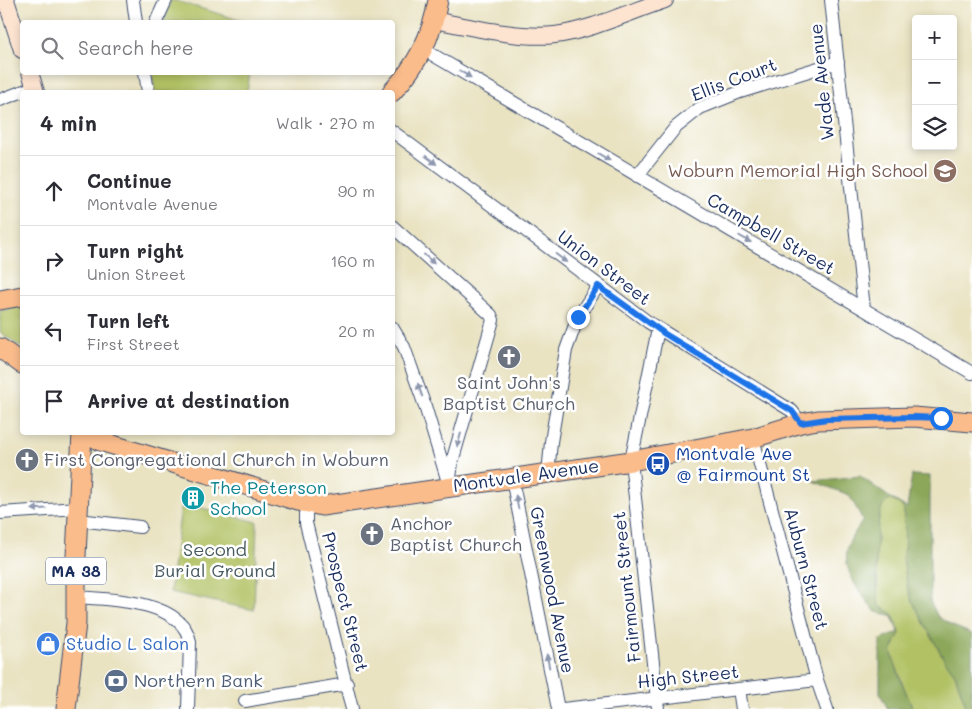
<!DOCTYPE html>
<html lang="en">
<head>
<meta charset="utf-8">
<style>
	:root { --surface:#fff; --page:#f2f2f3; --text:#2b2b33; --muted:#7c7c81; --line:#e1e1e2 }
	body { margin:0; font-family:Mali,sans-serif; background:var(--page); color:var(--text) }
	.controls { position:absolute; right:15px; top:15px; display:grid; overflow:hidden; border-radius:5px; box-shadow:0 2px 8px #0003 }
	.controls button { width:45px; height:45px; display:grid; place-items:center; padding:0; border:0; border-bottom:1px solid var(--line); background:var(--surface); color:var(--text); font:25px sans-serif }
	.stop { position:absolute; width:15px; height:15px; margin:-11px; border:4px solid #1a73e8; border-radius:50%; background:#fff }
	.stop.end { background:#1a73e8; border-color:#fff; box-shadow:0 1px 5px #0008 }
	.list { margin:0; padding:0; list-style:none }
	h2 { display:flex; justify-content:space-between; align-items:center; height:65px; margin:0; padding:0 20px; font-size:21px }
	h2 small { font-size:16px; font-weight:400; color:var(--muted) }
	.list li { display:grid; grid-template-columns:32px 1fr auto; gap:15px; align-items:center; box-sizing:border-box; height:70px; padding:0 20px; border-top:1px solid var(--line) }
	.list b { display:block; font-size:19px; white-space:nowrap }
	.list p { margin:0; font-size:16px; white-space:nowrap; color:var(--muted) }
	.list em { font-size:16px; font-style:normal; color:var(--muted) }
	.icon { flex:none; width:28px; height:28px; fill:none; stroke:currentColor; stroke-width:2; stroke-linecap:round; stroke-linejoin:round }
	.map { position:relative; flex:none; width:972px; height:709px; overflow:hidden }
	.search { position:absolute; background:var(--surface); box-shadow:0 2px 8px #0003; left:20px; top:20px; width:375px; height:55px; display:flex; align-items:center; gap:12px; box-sizing:border-box; padding:0 18px; border-radius:5px; color:var(--muted); font-size:19px }
	.panel { position:absolute; background:var(--surface); box-shadow:0 2px 8px #0003; left:20px; top:90px; width:375px; height:345px; border-radius:5px }
	.map>svg:first-child { display:block }
	.green { fill:#b1c164; stroke:#667861 }
	.forest { fill:#8ca75a; stroke:#546b5c }
	.lines { fill:none; stroke-linecap:round; stroke-linejoin:round }
	.street-casing { stroke:#3a4a6d; stroke-width:14 }
	.secondary-casing { stroke:#3a4a6d; stroke-width:18 }
	.primary-casing { stroke:#3a4a6d; stroke-width:21 }
	.street { stroke:#fff; stroke-width:12 }
	.secondary { stroke:#fde4d1; stroke-width:16 }
	.primary { stroke:#fabc8b; stroke-width:19 }
	.oneway { fill:#8d97ae }
	.route { stroke:#1a73e8; stroke-width:6 }
	.labels { text-anchor:middle; stroke-width:5; stroke-linejoin:round; paint-order:stroke }
	.shield { fill:#fff; stroke:#5f6d8e; stroke-width:1 }
	.shield-label { font-size:16px; font-weight:bold; fill:#1b2f5e }
	.street-label { font-size:18px; fill:#1b2f5e; stroke:#fff }
	.education-label { font-size:18px; fill:#785e54; stroke:#fff; text-anchor:end }
	.worship-label { font-size:18px; fill:#5b616d; stroke:#fff; text-anchor:start }
	.transit-label { font-size:18px; fill:#164399; stroke:#fff; text-anchor:start }
	.culture-label { font-size:18px; fill:#0d838f; stroke:#fff; text-anchor:start }
	.park-label { font-size:18px; fill:#485b60; stroke:#fff }
	.shop-label { font-size:18px; fill:#366cbe; stroke:#fff; text-anchor:start }
	.service-label { font-size:18px; fill:#4e5e75; stroke:#fff; text-anchor:start }
</style>
</head>
<body>
<div class="map">
<svg width="972" height="709" viewBox="0 0 972 709">
	<rect width="100%" height="100%" fill="#fff"/>
	<filter id="ink" filterUnits="userSpaceOnUse"><feTurbulence type="fractalNoise" baseFrequency=".02" numOctaves="2"/><feDisplacementMap in="SourceGraphic" scale="10" xChannelSelector="R" yChannelSelector="G"/><feConvolveMatrix kernelMatrix="1 2 1 2 8 2 1 2 1" color-interpolation-filters="sRGB"/></filter>
	<filter id="wash" filterUnits="userSpaceOnUse"><feTurbulence type="fractalNoise" baseFrequency=".0096" numOctaves="4" result="noise"/><feDisplacementMap in="SourceGraphic" scale="20" xChannelSelector="R" yChannelSelector="G"/><feGaussianBlur stdDeviation="1.12" result="paint"/><feColorMatrix in="noise" values="0 0 0 0 0 0 0 0 0 0 0 0 0 0 0 0 0 1.4 0 .05"/><feComposite in="paint" operator="in"/></filter>
	<g filter="url(#wash)">
		<rect width="100%" height="100%" fill="#e9e3c2"/>
		<path class="green" d="M 171,0 L 173,0 L 246,22 L 164,22 Z
			M 152,73 L 152,72 L 250,73 L 247,92 L 155,92 Z
			M 22,306 L 22,348 L 0,332 L 0,311 Z
			M 891,500 L 900,504 L 904,510 L 905,542 L 903,558 L 907,585 L 912,601 L 944,659 L 955,674 L 967,709 L 913,709 L 903,685 L 891,652 L 900,633 L 892,613 L 879,606 C 876,583 874,527 882,507 C 884,503 887,501 891,500 Z
			M 181,507 L 197,510 L 198,507 L 257,522 L 254,610 L 170,592 Z"/>
		<path class="forest" d="M 912,475 L 930,476 L 930,601 L 938,617 L 953,626 L 972,634 L 972,709 L 967,709 L 955,674 L 944,659 L 912,601 L 907,585 L 903,558 L 905,542 L 904,510 L 900,504 L 891,500 C 887,501 884,503 882,507 C 874,526 876,584 879,606 L 892,613 L 900,633 L 891,652 L 903,686 L 913,709 L 888,709 L 880,694 L 880,640 L 899,632 L 891,615 L 876,612 C 860,593 839,569 849,543 C 852,535 859,527 863,520 L 849,495 L 813,481 L 860,476 L 889,497 L 907,508 Z"/>
	</g>
	<g filter="url(#ink)">
		<g class="lines">
			<g class="street-casing">
				<path id="street" d="M 133,0 L 136,22
					M 831,0 L 864,309
					M 156,22 L 166,0
					M 423,49 L 972,373
					M 145,72 L 148,92
					M 0,100 L 34,87
					M 392,131 L 648,322 L 792,411 L 801,423
					M 637,176 L 675,128 L 700,108 L 740,92 L 838,62
					M 392,226 L 491,315 L 493,320 L 452,462 L 449,487
					M 392,327 L 404,347 L 425,406 L 448,482
					M 658,329 L 631,461 L 658,709
					M 753,438 L 817,680 L 827,709
					M 548,474 L 551,442 L 566,350 L 578,317 L 598,286
					M 512,479 L 558,709
					M 309,504 L 306,514 L 306,523 L 352,709
					M 0,513 L 79,508
					M 78,520 L 140,527
					M 76,597 C 108,599 183,600 190,642 L 188,709
					M 739,689 L 742,709
					M 245,701 L 347,684
					M 563,709 L 817,680"/>
			</g>
			<g class="secondary-casing">
				<path id="secondary" d="M 6,0 L 22,50
					M 434,20 C 470,27 520,39 555,35 C 589,31 632,11 665,0
					M 30,72 L 36,92"/>
			</g>
			<g class="primary-casing">
				<path id="primary" d="M 392,92 C 417,65 432,37 438,0
					M 0,300 L 22,296
					M 0,348 L 22,364
					M 87,432 L 100,441 L 298,501 L 322,506 L 631,461 L 753,438 L 801,423 L 818,420 L 914,417 L 972,422
					M 66,709 L 76,623 L 76,556 L 82,432"/>
			</g>
			<use href="#street" class="street"/>
			<use href="#secondary" class="secondary"/>
			<use href="#primary" class="primary"/>
		</g>
		<defs><path id="oneway-solid" d="M-6-.8H1V-3.2L6.5 0L1 3.2V.8H-6Z" transform="scale(1.25)"/></defs>
		<g class="oneway">
			<use href="#oneway-solid" transform="translate(465 74) rotate(31)"/>
			<use href="#oneway-solid" transform="translate(604 157) rotate(31)"/>
			<use href="#oneway-solid" transform="translate(431 160) rotate(37)"/>
			<use href="#oneway-solid" transform="translate(745 239) rotate(30)"/>
			<use href="#oneway-solid" transform="translate(561 258) rotate(37)"/>
			<use href="#oneway-solid" transform="translate(429 259) rotate(42)"/>
			<use href="#oneway-solid" transform="translate(420 390) rotate(-109)"/>
			<use href="#oneway-solid" transform="translate(459 440) rotate(106)"/>
			<use href="#oneway-solid" transform="translate(517 502) rotate(-101)"/>
			<use href="#oneway-solid" transform="translate(39 509) rotate(177)"/>
			<use href="#oneway-solid" transform="translate(548 661) rotate(-101)"/>
		</g>
	</g>
	<g class="lines" filter="url(#ink)">
		<path class="route" d="M 578,317 L 598,286 L 665,334 L 792,411 L 801,423 L 827,419 L 914,417 L 941,418"/>
	</g>
	<defs>
		<g id="school-disc" transform="scale(1.25)"><circle r="9.5" fill="#8d6e63" stroke="#fff"/><path d="M0-5L7-2L0 1L-7-2ZM-4 1L0 2.5L4 1V4Q0 6-4 4Z" fill="#fff"/></g>
		<g id="church-disc" transform="scale(1.25)"><circle r="9.5" fill="#6b7280" stroke="#fff"/><path d="M-1.2-6h2.4v3.5h3.3v2.4h-3.3V6h-2.4V-.1h-3.3v-2.4h3.3Z" fill="#fff"/></g>
		<g id="bus-disc" transform="scale(1.25)"><circle r="9.5" fill="#1a4fb4" stroke="#fff"/><path d="M-5-6H5V4H4V6H2V4H-2V6H-4V4H-5ZM-3.5-4V0h7V-4ZM-3.5 1.2v1.5H-2V1.2ZM2 1.2v1.5H3.5V1.2Z" fill="#fff"/></g>
		<g id="building-disc" transform="scale(1.25)"><circle r="9.5" fill="#0f9aa8" stroke="#fff"/><path d="M-4-6H4V6H1V3H-1V6H-4ZM-2.5-4.3h1.7v1.8h-1.7ZM.8-4.3h1.7v1.8H.8ZM-2.5-1h1.7V.8h-1.7ZM.8-1h1.7V.8H.8Z" fill="#fff"/></g>
		<g id="shop-disc" transform="scale(1.25)"><circle r="9.5" fill="#3f7fe0" stroke="#fff"/><path d="M-5-2.5h2.3a2.7 3.5 0 0 1 5.4 0H5L5.5 6h-11ZM-1.5-2.5h3a1.5 2.3 0 0 0-3 0Z" fill="#fff"/></g>
		<g id="bank-disc" transform="scale(1.25)"><circle r="9.5" fill="#5c6f8a" stroke="#fff"/><path d="M-6-4H6V4H-6ZM0-2.3a2.3 2.3 0 1 0 0 4.6a2.3 2.3 0 1 0 0-4.6Z" fill="#fff"/></g>
	</defs>
	<g fill-rule="evenodd">
		<use href="#school-disc" x="945" y="171"/>
		<use href="#church-disc" x="509" y="357"/>
		<use href="#church-disc" x="27" y="460"/>
		<use href="#bus-disc" x="658" y="464"/>
		<use href="#building-disc" x="193" y="498"/>
		<use href="#church-disc" x="372" y="534"/>
		<use href="#shop-disc" x="48" y="644"/>
		<use href="#bank-disc" x="116" y="681"/>
	</g>
	<g class="labels">
		<rect class="shield" x="46" y="557.5" width="60" height="27" rx="4"/>
		<g class="shield-label">
			<text x="76" y="577">MA 38</text>
		</g>
		<g class="street-label">
			<text transform="translate(734 80) rotate(-21)" y="6">Ellis Court</text>
			<text transform="translate(822 82) rotate(-96)" y="6">Wade Avenue</text>
			<text transform="translate(771 234) rotate(30)" y="6">Campbell Street</text>
			<text transform="translate(604 268) rotate(37)" y="6">Union Street</text>
			<text transform="translate(526 476) rotate(-8)" y="6">Montvale Avenue</text>
			<text transform="translate(806 569) rotate(75)" y="6">Auburn Street</text>
			<text transform="translate(627 587) rotate(-96)" y="6">Fairmount Street</text>
			<text transform="translate(552 590) rotate(79)" y="6">Greenwood Avenue</text>
			<text transform="translate(345 602) rotate(76)" y="6">Prospect Street</text>
			<text transform="translate(688 677) rotate(-6)" y="6">High Street</text>
		</g>
		<g class="education-label">
			<text x="928" y="177">Woburn Memorial High School</text>
		</g>
		<g class="worship-label">
			<text x="509" y="389" text-anchor="middle">Saint John's<tspan x="509" dy="21">Baptist Church</tspan></text>
			<text x="44" y="466">First Congregational Church in Woburn</text>
			<text x="390" y="530">Anchor<tspan x="390" dy="21">Baptist Church</tspan></text>
		</g>
		<g class="transit-label">
			<text x="676" y="460">Montvale Ave<tspan x="676" dy="21">@ Fairmount St</tspan></text>
		</g>
		<g class="culture-label">
			<text x="210" y="494">The Peterson<tspan x="210" dy="21">School</tspan></text>
		</g>
		<g class="park-label">
			<text x="215" y="556">Second<tspan x="215" dy="21">Burial Ground</tspan></text>
		</g>
		<g class="shop-label">
			<text x="66" y="650">Studio L Salon</text>
		</g>
		<g class="service-label">
			<text x="134" y="687">Northern Bank</text>
		</g>
	</g>
</svg>
<div class="controls">
<button>+</button>
<button>−</button>
<button><svg class="icon" aria-label="layers" viewBox="0 0 24 24"><path d="M12 4l9 5-9 5-9-5zM3 14l9 5 9-5"/></svg></button>
</div>
<div class="stop" style="left:941px;top:418px"></div>
<div class="stop end" style="left:578px;top:317px"></div>
<div class="search"><svg class="icon" aria-label="search" viewBox="0 0 24 24"><circle cx="10" cy="10" r="6"/><path d="M15 15l6 6"/></svg>Search here</div>
<section class="panel">
<h2>4 min<small>Walk · 270 m</small></h2>
<ul class="list">
<li><svg class="icon" aria-label="ahead" viewBox="0 0 24 24"><path d="M12 20V5M6 11l6-6 6 6"/></svg><div><b>Continue</b><p>Montvale Avenue</p></div><em>90 m</em></li>
<li><svg class="icon" aria-label="right" viewBox="0 0 24 24"><path d="M7 20v-9h11M14 6l5 5-5 5"/></svg><div><b>Turn right</b><p>Union Street</p></div><em>160 m</em></li>
<li><svg class="icon" aria-label="left" viewBox="0 0 24 24"><path d="M17 20v-9H6M10 6l-5 5 5 5"/></svg><div><b>Turn left</b><p>First Street</p></div><em>20 m</em></li>
<li><svg class="icon" aria-label="arrive" viewBox="0 0 24 24"><path d="M6 21V4h12l-3 4 3 4H6"/></svg><div><b>Arrive at destination</b></div></li>
</ul>
</section>
</div>
</body>
</html>
